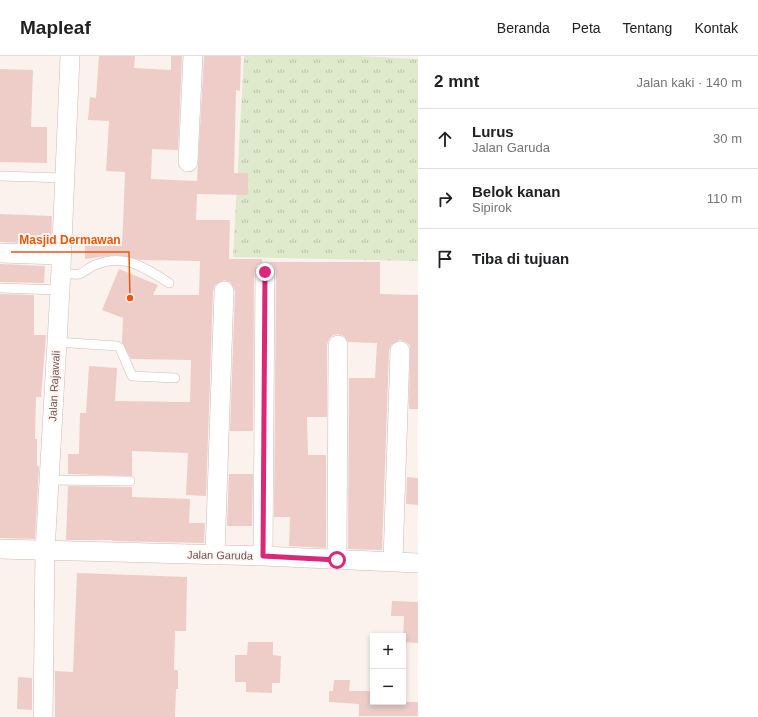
<!DOCTYPE html>
<html lang="id">
<head>
<meta charset="utf-8">
<style>
	:root { --surface:#fff; --page:#f2f2f2; --text:#202124; --muted:#757577; --line:#e0e0e0 }
	body { margin:0; font-family:Arial,sans-serif; background:var(--page); color:var(--text) }
	.controls { position:absolute; right:12px; bottom:12px; display:grid; overflow:hidden; border-radius:0px; box-shadow:0 2px 6px #0003 }
	.controls button { width:36px; height:36px; display:grid; place-items:center; padding:0; border:0; border-bottom:1px solid var(--line); background:var(--surface); color:var(--text); font:20px sans-serif }
	.stop { position:absolute; width:12px; height:12px; margin:-9px; border:3px solid #db2777; border-radius:50%; background:#fff }
	.stop.end { background:#db2777; border-color:#fff; box-shadow:0 1px 4px #0008 }
	.list { margin:0; padding:0; list-style:none }
	h2 { display:flex; justify-content:space-between; align-items:center; height:52px; margin:0; padding:0 16px; font-size:17px }
	h2 small { font-size:13px; font-weight:400; color:var(--muted) }
	.list li { display:grid; grid-template-columns:26px 1fr auto; gap:12px; align-items:center; box-sizing:border-box; height:60px; padding:0 16px; border-top:1px solid var(--line) }
	.list b { display:block; font-size:15px; white-space:nowrap }
	.list p { margin:0; font-size:13px; white-space:nowrap; color:var(--muted) }
	.list em { font-size:13px; font-style:normal; color:var(--muted) }
	.icon { flex:none; width:22px; height:22px; fill:none; stroke:currentColor; stroke-width:2; stroke-linecap:round; stroke-linejoin:round }
	.map { position:relative; flex:none; width:418px; height:661px; overflow:hidden }
	header { display:flex; align-items:center; gap:24px; box-sizing:border-box; height:56px; padding:0 20px; background:var(--surface); border-bottom:1px solid var(--line) }
	header strong { font-size:19px }
	nav { display:flex; gap:22px; margin-inline-start:auto; font-size:14px }
	main { display:flex }
	aside { flex:1; background:var(--surface) }
	.map>svg:first-child { display:block }
	.grass { fill:url(#grass-tufts) }
	.building { fill:#eeccc7 }
	.lines { fill:none; stroke-linecap:round; stroke-linejoin:round }
	.lane-casing { stroke:#cfbab5; stroke-width:10 }
	.street-casing { stroke:#cfbab5; stroke-width:20 }
	.lane { stroke:#fff; stroke-width:9 }
	.street { stroke:#fff; stroke-width:19 }
	.route { stroke:#db2777; stroke-width:5 }
	.labels { text-anchor:middle; stroke-width:4; stroke-linejoin:round; paint-order:stroke }
	.street-label { font-size:11px; fill:#755451; stroke:#fef7f3 }
	.leader { fill:none; stroke:#e8590c; stroke-width:1.5 }
	.callout-dot { fill:#e8590c; stroke:#fef7f3; stroke-width:1.5 }
	.callout-label { font-size:12px; text-anchor:middle; font-weight:bold; fill:#e8590c; stroke:#fef7f3; stroke-width:4; stroke-linejoin:round; paint-order:stroke }
</style>
</head>
<body>
<header>
<strong>Mapleaf</strong>
<nav><a>Beranda</a><a>Peta</a><a>Tentang</a><a>Kontak</a></nav>
</header>
<main>
<div class="map">
<svg width="418" height="661" viewBox="0 0 418 661">
	<defs>
		<pattern id="grass-tufts" width="24" height="20" patternUnits="userSpaceOnUse"><rect width="24" height="20" fill="#dfe9cc"/><path d="M3 7l-1-3M5 7V3M7 7l1-3M15 17l-1-3M17 17v-4M19 17l1-3" fill="none" stroke="#b9bfa8"/></pattern>
	</defs>
	<rect width="100%" height="100%" fill="#fbf2ed"/>
	<path class="grass" d="M 244,0 L 358,0 L 418,3 L 418,205 L 233,201 Z"/>
	<path class="building" d="M 99,0 L 135,0 L 134,12 L 171,14 L 171,0 L 182,0 L 178,94 L 152,93 L 151,123 L 197,125 L 204,0 L 241,0 L 240,35 L 236,34 L 234,117 L 248,117 L 248,139 L 197,138 L 196,164 L 230,164 L 229,203 L 262,203 L 262,206 L 256,210 L 254,216 L 253,375 L 230,375 L 235,235 L 230,226 L 224,224 L 215,229 L 213,235 L 206,440 L 186,439 L 188,397 L 132,395 L 132,420 L 68,418 L 68,398 L 79,398 L 80,357 L 86,357 L 89,310 L 117,312 L 115,345 L 190,346 L 191,304 L 131,303 L 122,286 L 123,262 L 102,254 L 119,213 L 158,229 L 153,239 L 199,239 L 200,205 L 141,204 L 116,199 L 85,203 L 85,186 L 122,186 L 123,170 L 125,116 L 106,115 L 109,65 L 88,64 L 90,41 L 96,42 Z
		M 0,13 L 33,14 L 31,71 L 47,71 L 47,107 L 0,106 Z
		M 0,158 L 52,160 L 51,188 L 0,186 Z
		M 269,206 L 380,206 L 380,238 L 418,239 L 418,353 L 409,353 L 410,290 L 406,286 L 400,284 L 391,289 L 389,295 L 382,494 L 348,493 L 349,322 L 375,322 L 377,287 L 348,286 L 344,280 L 338,278 L 333,279 L 329,283 L 327,289 L 327,361 L 307,361 L 308,399 L 326,399 L 326,492 L 289,490 L 290,461 L 274,461 L 276,216 L 274,210 Z
		M 0,208 L 45,210 L 44,227 L 0,226 Z
		M 0,238 L 34,239 L 34,279 L 46,279 L 41,341 L 36,341 L 35,383 L 37,383 L 37,410 L 39,410 L 35,483 L 0,482 Z
		M 229,418 L 253,418 L 252,470 L 227,470 Z
		M 407,421 L 418,422 L 418,449 L 406,448 Z
		M 68,430 L 132,431 L 132,441 L 190,443 L 189,467 L 205,467 L 204,487 L 112,485 L 112,484 L 66,484 Z
		M 77,517 L 187,521 L 186,575 L 175,575 L 174,614 L 178,614 L 178,633 L 176,633 L 175,661 L 55,661 L 55,615 L 73,616 Z
		M 392,545 L 418,546 L 418,587 L 403,586 L 404,560 L 391,560 Z
		M 248,586 L 273,586 L 273,599 L 281,600 L 280,627 L 272,627 L 272,637 L 246,636 L 246,626 L 235,626 L 235,599 L 247,599 Z
		M 18,621 L 32,622 L 32,654 L 17,653 Z
		M 334,624 L 350,624 L 349,635 L 373,635 L 373,646 L 418,646 L 418,660 L 359,660 L 359,648 L 329,646 L 329,635 L 333,635 Z"/>
	<g class="lines">
		<g class="lane-casing">
			<path id="lane" d="M 0,120 L 64,122
				M 60,217 C 66,217 73,219 79,218 C 84,217 89,211 95,209 C 125,197 144,211 169,227
				M 0,232 L 60,234
				M 56,286 L 117,290 L 120,292 L 132,320 L 175,322
				M 50,424 L 130,425"/>
		</g>
		<g class="street-casing">
			<path id="street" d="M 188,106 L 193,0
				M 0,197 L 60,199
				M 0,493 L 263,500 L 418,507
				M 215,499 L 224,235
				M 263,500 L 265,216
				M 337,504 L 338,289
				M 393,505 L 400,295
				M 43,661 L 45,495 L 60,234 L 70,0"/>
		</g>
		<use href="#lane" class="lane"/>
		<use href="#street" class="street"/>
	</g>
	<g class="lines">
		<path class="route" d="M 265,216 L 263,500 L 337,504"/>
	</g>
	<g class="labels">
		<g class="street-label">
			<text transform="translate(54 330) rotate(-87)" y="4">Jalan Rajawali</text>
			<text transform="translate(220 499) rotate(1)" y="4">Jalan Garuda</text>
		</g>
	</g>
	<path class="leader" d="M130 242L129 196H11"/>
	<circle class="callout-dot" cx="130" cy="242" r="4"/>
	<g class="callout-label">
		<text x="70" y="188">Masjid Dermawan</text>
	</g>
</svg>
<div class="controls">
<button>+</button>
<button>−</button>
</div>
<div class="stop" style="left:337px;top:504px"></div>
<div class="stop end" style="left:265px;top:216px"></div>
</div>
<aside>
<h2>2 mnt<small>Jalan kaki · 140 m</small></h2>
<ul class="list">
<li><svg class="icon" aria-label="ahead" viewBox="0 0 24 24"><path d="M12 20V5M6 11l6-6 6 6"/></svg><div><b>Lurus</b><p>Jalan Garuda</p></div><em>30 m</em></li>
<li><svg class="icon" aria-label="right" viewBox="0 0 24 24"><path d="M7 20v-9h11M14 6l5 5-5 5"/></svg><div><b>Belok kanan</b><p>Sipirok</p></div><em>110 m</em></li>
<li><svg class="icon" aria-label="arrive" viewBox="0 0 24 24"><path d="M6 21V4h12l-3 4 3 4H6"/></svg><div><b>Tiba di tujuan</b></div></li>
</ul>
</aside>
</main>
</body>
</html>
